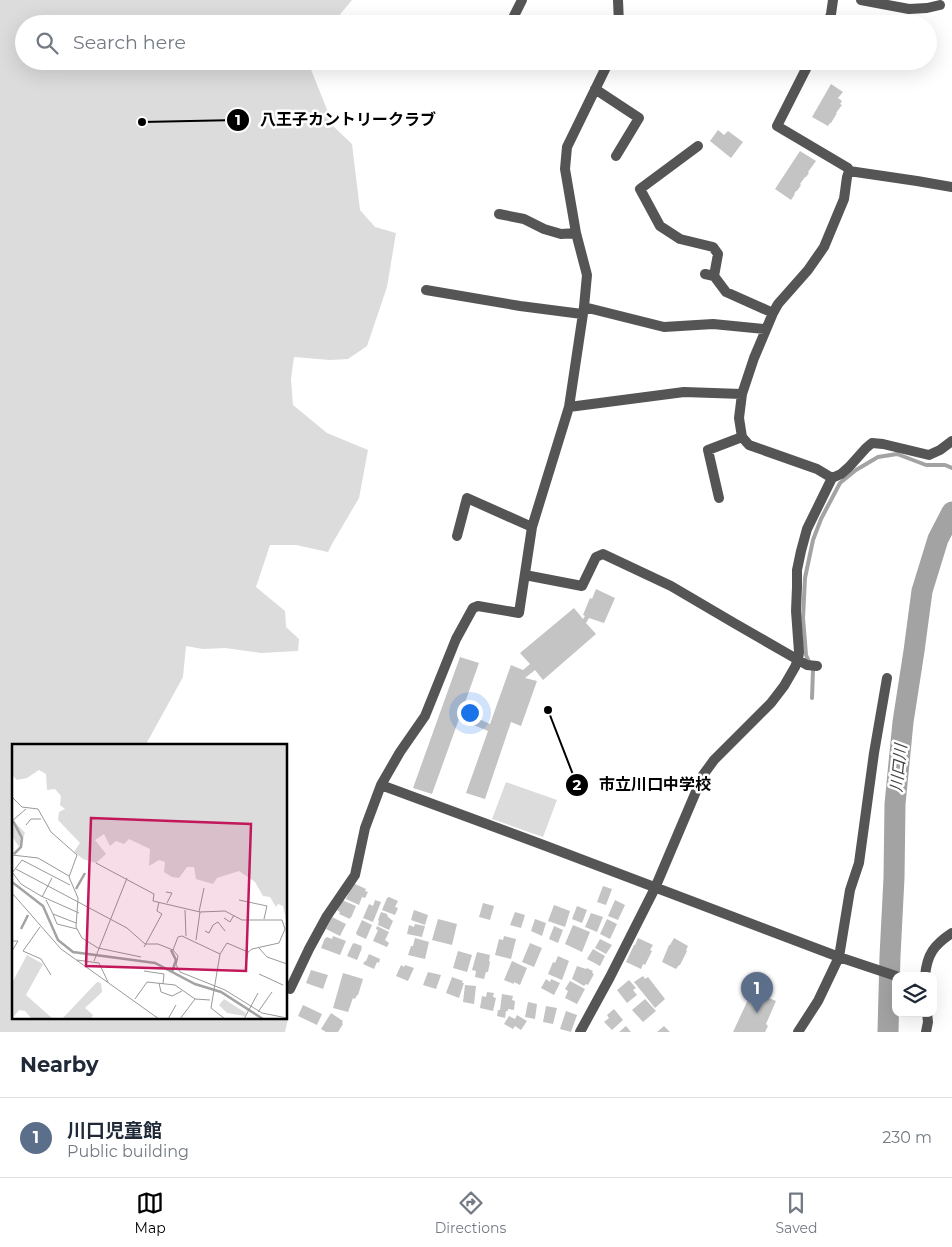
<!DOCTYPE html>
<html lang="en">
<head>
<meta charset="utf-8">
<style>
	:root { --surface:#fff; --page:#f2f2f3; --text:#1f2937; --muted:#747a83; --line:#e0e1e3; --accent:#000 }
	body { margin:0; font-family:Montserrat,"Noto Sans JP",sans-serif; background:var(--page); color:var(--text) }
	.controls { position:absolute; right:15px; bottom:15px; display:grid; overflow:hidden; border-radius:10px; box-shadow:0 5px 20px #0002 }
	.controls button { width:45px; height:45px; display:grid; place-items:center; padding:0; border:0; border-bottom:1px solid var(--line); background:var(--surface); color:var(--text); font:25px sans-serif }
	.you { position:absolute; left:469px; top:712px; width:18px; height:18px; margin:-12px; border:4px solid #fff; border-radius:50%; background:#1a73e8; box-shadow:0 0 0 8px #1a73e833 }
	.badge { display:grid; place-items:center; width:32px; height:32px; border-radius:50%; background:var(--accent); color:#fff; font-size:16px; font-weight:700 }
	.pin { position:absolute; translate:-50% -41px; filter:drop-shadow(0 1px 2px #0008) }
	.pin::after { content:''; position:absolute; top:26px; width:18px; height:15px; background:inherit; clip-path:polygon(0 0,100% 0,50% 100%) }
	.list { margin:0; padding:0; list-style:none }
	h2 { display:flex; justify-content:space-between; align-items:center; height:65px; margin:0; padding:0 20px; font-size:21px }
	h2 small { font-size:16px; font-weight:400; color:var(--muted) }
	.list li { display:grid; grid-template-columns:32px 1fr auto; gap:15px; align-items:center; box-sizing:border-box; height:80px; padding:0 20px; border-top:1px solid var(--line) }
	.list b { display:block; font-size:19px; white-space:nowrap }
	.list p { margin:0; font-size:16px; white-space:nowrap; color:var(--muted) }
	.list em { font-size:16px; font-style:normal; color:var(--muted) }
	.icon { flex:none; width:28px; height:28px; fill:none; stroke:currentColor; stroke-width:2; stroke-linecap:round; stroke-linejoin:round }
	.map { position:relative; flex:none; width:952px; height:1032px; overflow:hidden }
	.search { position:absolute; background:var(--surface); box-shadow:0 5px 20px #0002; left:15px; right:15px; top:15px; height:55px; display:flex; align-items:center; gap:12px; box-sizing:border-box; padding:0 18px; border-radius:28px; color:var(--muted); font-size:19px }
	.sheet { height:145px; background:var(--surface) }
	nav { display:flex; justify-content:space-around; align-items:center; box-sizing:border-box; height:70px; border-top:1px solid var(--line); background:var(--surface); font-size:14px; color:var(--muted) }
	nav a { display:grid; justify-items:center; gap:2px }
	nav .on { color:var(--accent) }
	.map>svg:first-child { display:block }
	.green { fill:#dcdcdc }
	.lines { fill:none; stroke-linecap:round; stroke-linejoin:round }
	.stream { stroke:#a3a3a3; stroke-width:4 }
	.river { stroke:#a3a3a3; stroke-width:21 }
	.building { fill:#c4c4c4 }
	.minor { stroke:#555; stroke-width:10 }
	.labels { text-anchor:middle; stroke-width:5; stroke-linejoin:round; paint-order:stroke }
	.water-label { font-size:16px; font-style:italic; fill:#444; stroke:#fff }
	.inset-river { fill:none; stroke:#a3a3a3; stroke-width:2.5 }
	.inset-road { fill:none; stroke:#999; stroke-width:1 }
	.view { fill:#c2185b; fill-opacity:0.15; stroke:#c2185b; stroke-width:2.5 }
	.inset-edge { fill:none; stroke:#000; stroke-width:2.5 }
	.leader { fill:none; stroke:#000; stroke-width:2 }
	.callout-dot { fill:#000; stroke:#fff; stroke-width:2 }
	.mark-label { font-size:15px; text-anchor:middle; font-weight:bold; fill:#fff }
	.callout-label { font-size:16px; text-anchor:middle; font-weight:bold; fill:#000; stroke:#fff; stroke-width:5; stroke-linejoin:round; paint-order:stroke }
</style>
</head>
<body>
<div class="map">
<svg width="952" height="1032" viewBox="0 0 952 1032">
	<rect width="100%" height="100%" fill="#fff"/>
	<path class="green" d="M 0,0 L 352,0 L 332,24 L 24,24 L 24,61 L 312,61 L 310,67 L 334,127 L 352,144 L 360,210 L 375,227 L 396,233 L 387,287 L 367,346 L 348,359 L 330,360 L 294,357 L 291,379 L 293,405 L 327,433 L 368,450 L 359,498 L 332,544 L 328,552 L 296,545 L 270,545 L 256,587 L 285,611 L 286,627 L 299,639 L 298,651 L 261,653 L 225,648 L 203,649 L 186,646 L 183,677 L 145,746 L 14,746 L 14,1018 L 286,1018 L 286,991 L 288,1019 L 285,1032 L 0,1032 Z
		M 506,782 L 557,800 L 543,837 L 492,819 Z"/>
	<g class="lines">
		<path class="stream" d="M 812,698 L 813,670 L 806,655 L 803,618 L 805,578 L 813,540 L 821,519 L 840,483 L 856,470 L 878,457 L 897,454 L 926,465 L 945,465 L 952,468"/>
		<path class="river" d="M 888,1032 L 890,956 L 894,878 L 895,804 L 903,722 L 914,651 L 922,591 L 938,539 L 952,512"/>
	</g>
	<path class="building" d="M 831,84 L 843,92 L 838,98 L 842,101 L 840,104 L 842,105 L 836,113 L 837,113 L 831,123 L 830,123 L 828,126 L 812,117 Z
		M 718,130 L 724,135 L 728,131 L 743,142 L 731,158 L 710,141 Z
		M 800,151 L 816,161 L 808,172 L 809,173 L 806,177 L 805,177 L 800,184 L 801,185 L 797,191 L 796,191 L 794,194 L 795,194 L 791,200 L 775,189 Z
		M 596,589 L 615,598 L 604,623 L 589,618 L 586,623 L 596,634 L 543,680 L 535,670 L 525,678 L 537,681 L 521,726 L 511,722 L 485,799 L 466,793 L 488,731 L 459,719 L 432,794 L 413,788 L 460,657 L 479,663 L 462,711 L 490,724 L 511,665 L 523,670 L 530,664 L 520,653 L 574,608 L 583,619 L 585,616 L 583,615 L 590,598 L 592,599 Z
		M 353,883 L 366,889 L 365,891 L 368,892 L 365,898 L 362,897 L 359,905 L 346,899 Z
		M 603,886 L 612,889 L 606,905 L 597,902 Z
		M 389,897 L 398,901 L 395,907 L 398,908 L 395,915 L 382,910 L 387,898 Z
		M 342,900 L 356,906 L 351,918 L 350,917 L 350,919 L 339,914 L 340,912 L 337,910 Z
		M 375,900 L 381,902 L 373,922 L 363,918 L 369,904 L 373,906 Z
		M 615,900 L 625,905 L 618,920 L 608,916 Z
		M 483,903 L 494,906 L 490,920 L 479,917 Z
		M 554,905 L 570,911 L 565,927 L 548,921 Z
		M 577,906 L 587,910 L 582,923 L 572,919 Z
		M 414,910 L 428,915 L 425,925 L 411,920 Z
		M 381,912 L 387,914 L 387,915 L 388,916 L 388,917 L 393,921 L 389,930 L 378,925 L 379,921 L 378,920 Z
		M 515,912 L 525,915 L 521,928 L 510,925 Z
		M 591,913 L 603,917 L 597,932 L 585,927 Z
		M 332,917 L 346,924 L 340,936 L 326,929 Z
		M 438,919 L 457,924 L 452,945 L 432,940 Z
		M 535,919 L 546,923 L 542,936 L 531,931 Z
		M 607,919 L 617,924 L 610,939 L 600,934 Z
		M 362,920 L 372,925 L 366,939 L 357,935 L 356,933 Z
		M 415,924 L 425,926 L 422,937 L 407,934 L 409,925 L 414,927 Z
		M 573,925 L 590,932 L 582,952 L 565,944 Z
		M 377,926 L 389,932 L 385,940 L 389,943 L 387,947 L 373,941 L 378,930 L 376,929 Z
		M 554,926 L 563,930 L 558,943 L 549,939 Z
		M 333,936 L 346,941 L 340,955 L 321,948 L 325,938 L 326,938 L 327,937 L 332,939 Z
		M 504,936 L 516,939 L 511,959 L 495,955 L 499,939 L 503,940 Z
		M 415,938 L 429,942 L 425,959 L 408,955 L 411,946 L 413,946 Z
		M 638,938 L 653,945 L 650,950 L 652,951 L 645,965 L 643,964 L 641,969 L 626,962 L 634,945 L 635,945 Z
		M 674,938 L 688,946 L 686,950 L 687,951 L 680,965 L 679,965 L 676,969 L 662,962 L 669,945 L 670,945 Z
		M 600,939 L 612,945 L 606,954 L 595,948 Z
		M 353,943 L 354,944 L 354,943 L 362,946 L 361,948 L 362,948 L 357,960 L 347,956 Z
		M 530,943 L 542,948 L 534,967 L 522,962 Z
		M 593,949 L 605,956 L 600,966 L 587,959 Z
		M 458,951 L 472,955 L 467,972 L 453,968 Z
		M 477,952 L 490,955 L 489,961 L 490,962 L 488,972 L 486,972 L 484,979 L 475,977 L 476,971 L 472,970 Z
		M 369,954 L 380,959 L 379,963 L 377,962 L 374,969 L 363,964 L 365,961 L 366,961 Z
		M 558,956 L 569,961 L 562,980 L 548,974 L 553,962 L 555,963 Z
		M 512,961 L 527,968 L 520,985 L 514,982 L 514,984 L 504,980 Z
		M 401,965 L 404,967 L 405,965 L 414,968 L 408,981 L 396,976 Z
		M 577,966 L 586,969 L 587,968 L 593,971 L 592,973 L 594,974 L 588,985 L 586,984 L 584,986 L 572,979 Z
		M 311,970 L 328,975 L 323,989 L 306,983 Z
		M 428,972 L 441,975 L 436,989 L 423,985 Z
		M 343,973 L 363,979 L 358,995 L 357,995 L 355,999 L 353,998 L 348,1012 L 333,1008 Z
		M 643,976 L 645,979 L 648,977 L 665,999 L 655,1008 L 634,982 Z
		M 452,977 L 463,981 L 462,983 L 464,983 L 459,998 L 446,993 Z
		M 546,979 L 550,982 L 551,979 L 560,983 L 554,995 L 541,988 Z
		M 629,980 L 636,988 L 633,990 L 637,995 L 627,1003 L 617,990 Z
		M 570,981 L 585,989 L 577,1004 L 565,998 L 568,991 L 565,989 Z
		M 465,985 L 476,986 L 474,1004 L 463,1002 Z
		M 752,991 L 776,1001 L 766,1024 L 768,1026 L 765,1032 L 733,1032 Z
		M 487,992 L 494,993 L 493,997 L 496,998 L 493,1011 L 480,1008 L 482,996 L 486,997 Z
		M 502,994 L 513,996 L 512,1000 L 515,1001 L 514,1010 L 508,1009 L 508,1011 L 506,1011 L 505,1018 L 497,1016 L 498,1010 L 500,1010 Z
		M 645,999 L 656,1011 L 643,1022 L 632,1010 Z
		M 528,1002 L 537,1004 L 535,1019 L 525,1017 Z
		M 303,1005 L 322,1014 L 317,1025 L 298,1016 Z
		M 546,1006 L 557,1008 L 553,1024 L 543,1022 Z
		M 614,1009 L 623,1020 L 612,1030 L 604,1022 L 609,1018 L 607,1015 Z
		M 566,1011 L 577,1015 L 571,1032 L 560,1029 Z
		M 331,1013 L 343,1021 L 342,1023 L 343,1024 L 338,1032 L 326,1032 L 321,1029 Z
		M 517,1015 L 527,1021 L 521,1030 L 515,1026 L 513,1029 L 504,1024 L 509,1016 L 515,1019 Z
		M 626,1026 L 631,1032 L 619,1032 Z
		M 664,1026 L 670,1032 L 657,1032 Z"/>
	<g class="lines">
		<path class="minor" d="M 618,0 L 619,24
			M 861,0 L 909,9 L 927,8 L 940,5
			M 510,24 L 522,0
			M 827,24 L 831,14 L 833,0
			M 810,61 L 777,126 L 848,168 L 849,171 L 917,181 L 952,187
			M 595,89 L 639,118 L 616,156
			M 698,146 L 640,189 L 660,226 L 680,239 L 713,247 L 718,254 L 714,276 L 705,274
			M 499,214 L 524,219 L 544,229 L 561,234 L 576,233
			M 714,276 L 726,292 L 773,313
			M 426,290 L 520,306 L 582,314
			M 584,307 L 664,327 L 713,324 L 765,329
			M 569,407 L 684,392 L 742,394
			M 832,478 L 841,474 L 849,467 L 866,448 L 872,443 L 883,444 L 929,455 L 940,450 L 952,441
			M 719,498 L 708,450 L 742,437
			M 457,536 L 467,498 L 532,527
			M 525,575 L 582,586 L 596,557 L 603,554 L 671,586 L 734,623 L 807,665 L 817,666
			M 381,785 L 546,846 L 839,957 L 896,976
			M 925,976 C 927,954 934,945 952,933
			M 290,989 L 309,949 L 327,916 L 355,875 L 365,828 L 381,785 L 400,752 L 425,716 L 456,639 L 473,608 L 478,606 L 519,613 L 532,527 L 569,407 L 584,307 L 587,275 L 576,233 L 565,169 L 567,147 L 609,61
			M 580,1032 L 610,977 L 655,888 L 703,775 L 714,760 L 771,703 L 784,686 L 795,667 L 798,660 L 799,652 L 796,611 L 797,587 L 797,570 L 801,551 L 807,529 L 832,478 L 817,469 L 749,445 L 742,437 L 739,418 L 742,394 L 754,358 L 773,313 L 778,304 L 808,270 L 824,247 L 844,199 L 847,177 L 849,171
			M 798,1032 L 818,1001 L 839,957 L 850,890 L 859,863 L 874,753 L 887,678
			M 926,1032 L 928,1022 L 927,1013"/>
	</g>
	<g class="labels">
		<g class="water-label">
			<text transform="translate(898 768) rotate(-84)" y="6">川口川</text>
		</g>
	</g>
	<g transform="translate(12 744)">
		<rect width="275" height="275" fill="#fff"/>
		<path d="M 0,0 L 275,0 L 275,181 L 271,162 L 266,160 L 264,163 L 258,153 L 251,152 L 243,138 L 227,127 L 205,134 L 201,140 L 184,135 L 182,123 L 175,123 L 167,134 L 160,133 L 152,128 L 153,118 L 147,116 L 137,122 L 138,105 L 117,95 L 112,100 L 104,97 L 98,102 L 92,90 L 83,96 L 94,110 L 84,119 L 71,115 L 62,108 L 68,99 L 46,76 L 47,68 L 53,65 L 48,61 L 49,52 L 43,45 L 35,46 L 34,30 L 27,26 L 15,34 L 5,36 L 1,32 ZM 2,77 L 13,89 L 7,103 L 0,92 ZM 15,211 L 31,220 L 14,251 L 41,275 L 20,275 L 13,267 L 7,266 L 0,275 L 0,239 ZM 85,238 L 89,239 L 90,248 L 73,264 L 81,271 L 79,275 L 50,275 ZM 212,255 L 234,269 L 233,272 L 215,269 L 207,261 Z" fill="#dcdcdc"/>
		<path class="inset-river" d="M 1,77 L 10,94 L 9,103 L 2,110M 0,138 L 31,162 L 46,196 L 61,208 L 143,219 L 183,240 L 209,248 L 251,275M 64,145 L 73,129M 9,185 L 16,171M 159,206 L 164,216 L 160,228"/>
		<path class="inset-road" d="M 0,53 L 10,63 L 26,65 L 39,88 L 65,111 L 57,133 L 66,154 L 64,183 L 70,194 L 86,204 L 129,213M 0,77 L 14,65M 14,81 L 19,75 L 29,75M 0,111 L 26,114 L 57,132M 10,116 L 58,141M 84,119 L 142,150 L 141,157 L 188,168 L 213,167 L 230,176 L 270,176 L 273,185 L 267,199 L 240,205 L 236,208 L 233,225M 4,125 L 115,184 L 133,200 L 146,200 L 161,206 L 166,193 L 170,192 L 208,210M 0,128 L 9,140 L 29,152 L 67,169M 0,129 L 10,116M 154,148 L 160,149 L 155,159M 0,149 L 49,205 L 147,275M 30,153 L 40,134M 34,156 L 41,170 L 64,179M 227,156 L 255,162 L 252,175M 173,166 L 174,192M 187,168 L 192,144M 41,170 L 45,180 L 65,185M 212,174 L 218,178 L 222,171M 28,183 L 11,207 L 29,215 L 39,231M 193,187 L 197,189 L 201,181 L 206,178 L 213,187M 184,196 L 188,168M 0,197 L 6,197 L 0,207M 132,203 L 150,170 L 145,167 L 147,158M 247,204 L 255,213 L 275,220M 161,206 L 166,212 L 164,221 L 168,228 L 213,246 L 250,269 L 275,274M 65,216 L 87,219 L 96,238M 82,217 L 115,134M 132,227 L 152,230 L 151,240M 247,230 L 271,241M 147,239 L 149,248 L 160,252 L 170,247M 123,255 L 135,238 L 163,241 L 183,255 L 198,256M 246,268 L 260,248M 156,275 L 164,261M 168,275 L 183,255M 213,275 L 199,264 L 208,210 L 215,199 L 236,208M 232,275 L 246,249"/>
		<path class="view" d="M 79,74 L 239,80 L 234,227 L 74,222 Z"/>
		<rect width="275" height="275" class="inset-edge"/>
	</g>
	<path class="leader" d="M142 122L238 120M548 710L577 785"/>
	<g class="callout-dot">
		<circle cx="142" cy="122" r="5"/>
		<circle cx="548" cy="710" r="5"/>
		<circle cx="238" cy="120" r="12"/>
		<circle cx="577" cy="785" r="12"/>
	</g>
	<g class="mark-label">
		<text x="238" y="125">1</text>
		<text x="577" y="790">2</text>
	</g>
	<g class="callout-label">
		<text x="348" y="125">八王子カントリークラブ</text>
		<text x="655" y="790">市立川口中学校</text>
	</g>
</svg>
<div class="controls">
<button><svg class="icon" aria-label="layers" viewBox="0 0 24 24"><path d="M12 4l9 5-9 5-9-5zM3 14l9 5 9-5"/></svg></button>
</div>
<div class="you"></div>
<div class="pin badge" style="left:757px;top:1013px;background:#5c6f8a">1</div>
<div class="search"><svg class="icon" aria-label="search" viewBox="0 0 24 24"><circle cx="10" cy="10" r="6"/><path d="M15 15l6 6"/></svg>Search here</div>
</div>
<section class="sheet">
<h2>Nearby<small></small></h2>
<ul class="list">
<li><span class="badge" style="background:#5c6f8a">1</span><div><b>川口児童館</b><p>Public building</p></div><em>230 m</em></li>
</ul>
</section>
<nav>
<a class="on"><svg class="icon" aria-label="map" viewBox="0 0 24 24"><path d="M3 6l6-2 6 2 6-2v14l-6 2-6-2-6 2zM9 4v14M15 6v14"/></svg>Map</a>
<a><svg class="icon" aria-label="directions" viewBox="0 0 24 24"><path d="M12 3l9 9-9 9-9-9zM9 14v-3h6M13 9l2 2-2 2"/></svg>Directions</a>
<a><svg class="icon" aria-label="saved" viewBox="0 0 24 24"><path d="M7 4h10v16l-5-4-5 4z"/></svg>Saved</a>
</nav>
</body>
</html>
